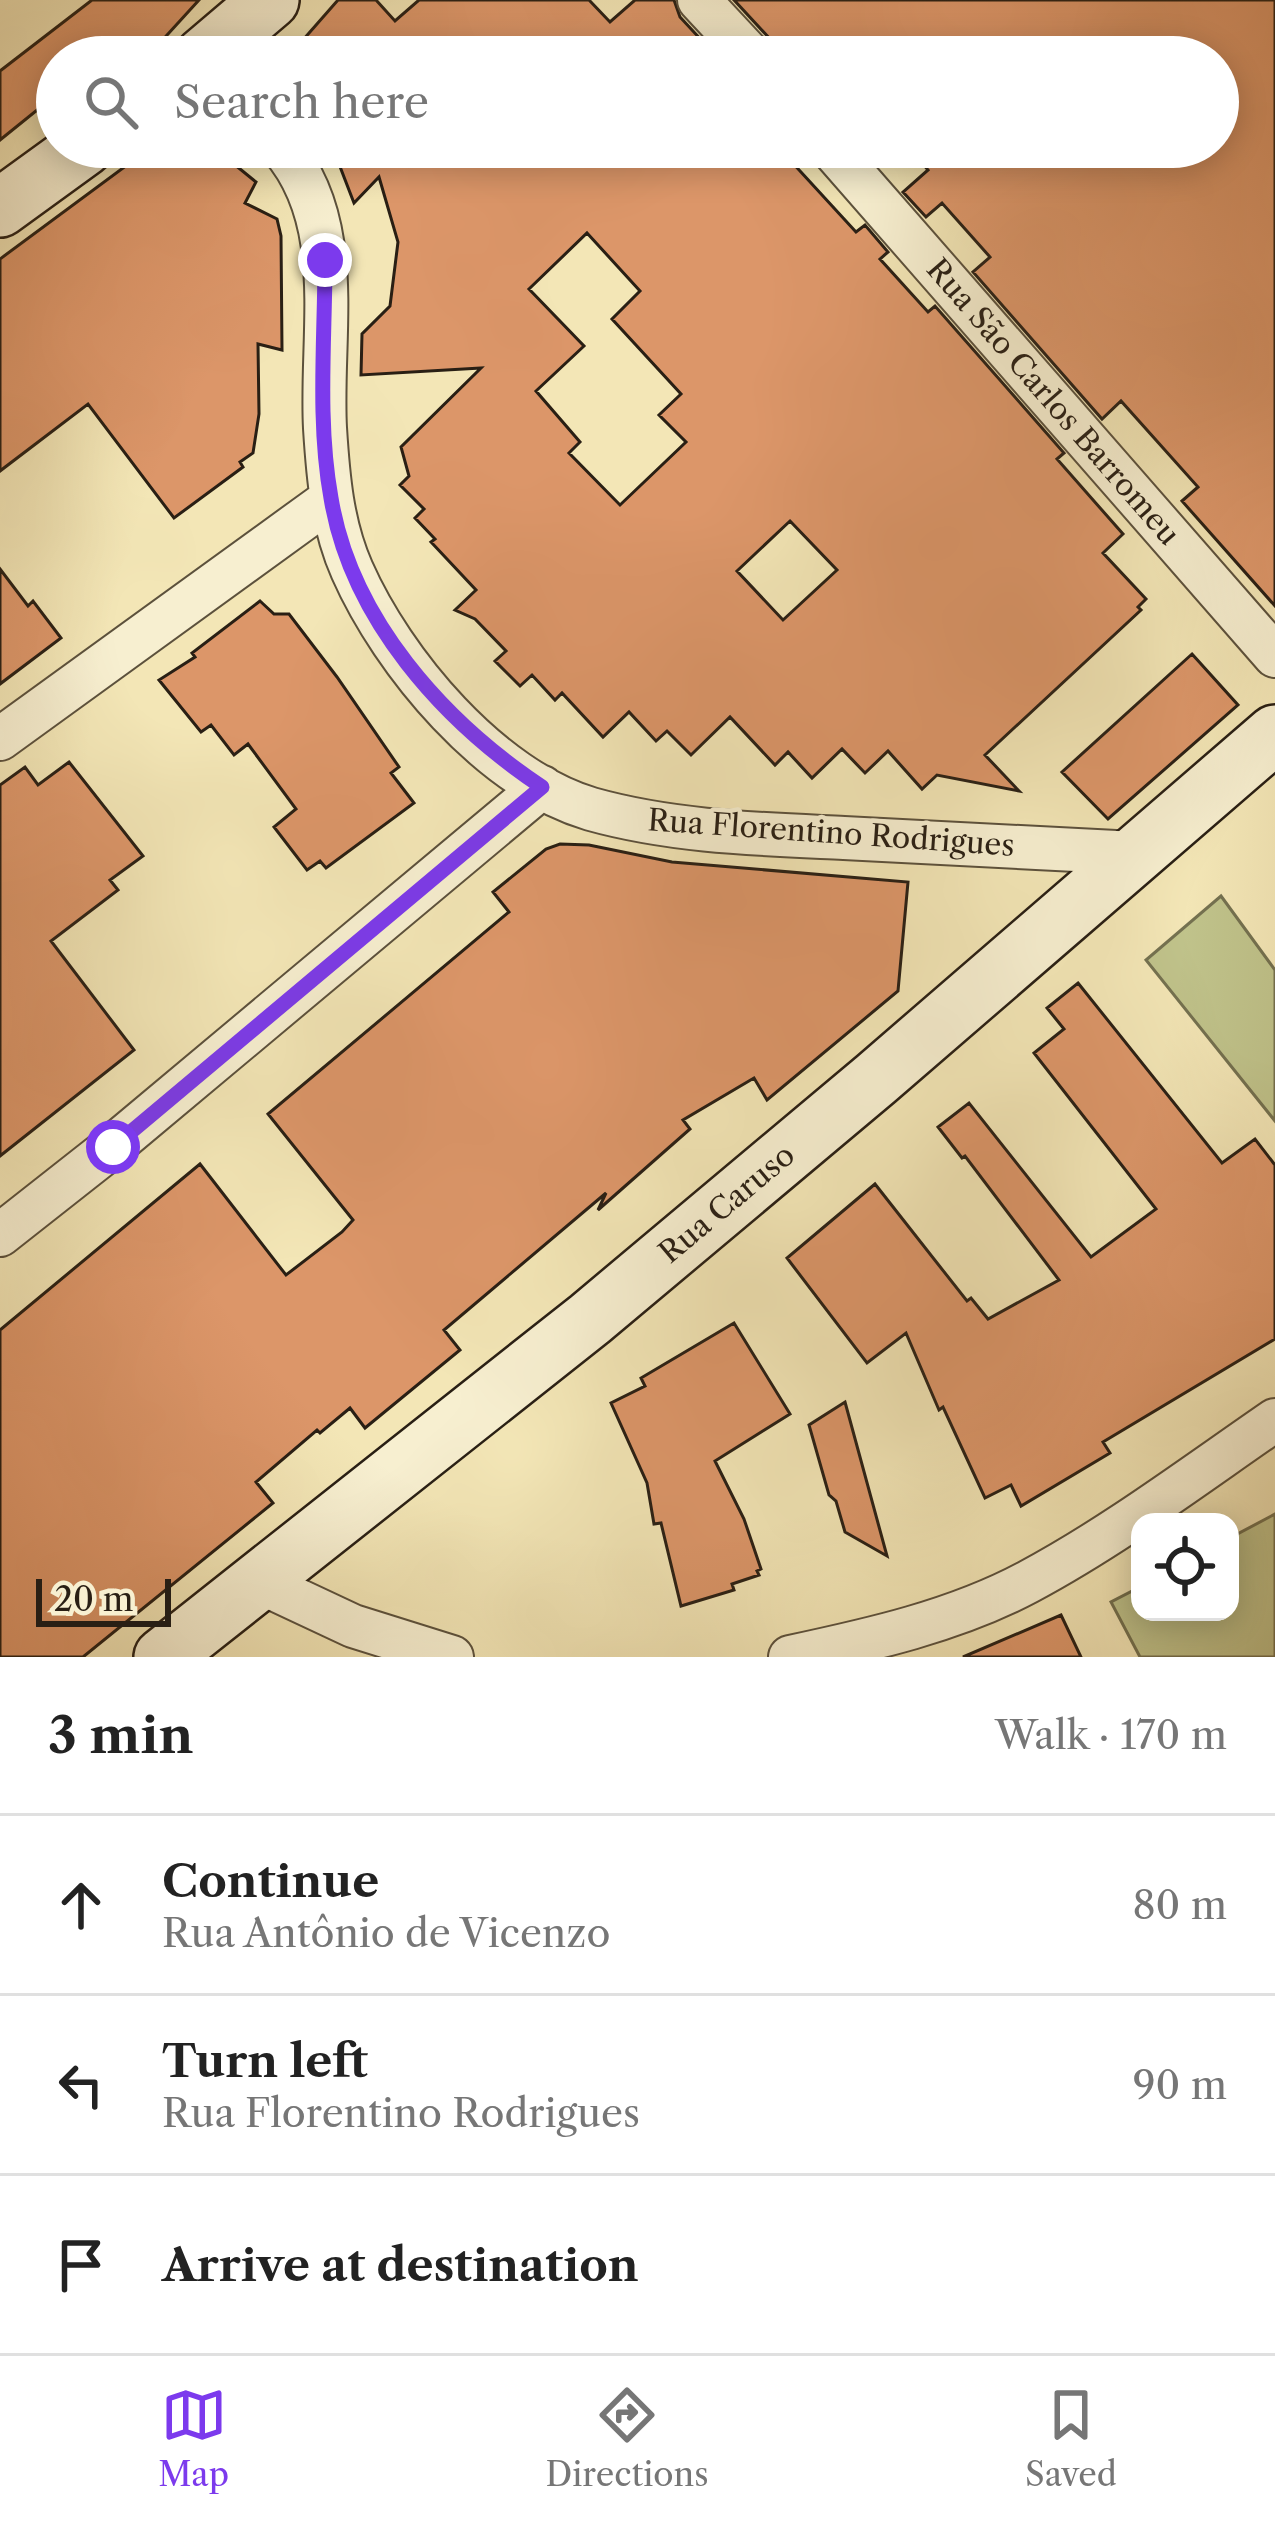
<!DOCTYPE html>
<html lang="en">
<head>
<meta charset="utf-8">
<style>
	:root { --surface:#fff; --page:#f2f2f2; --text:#222; --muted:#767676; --line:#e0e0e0; --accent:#7c3aed }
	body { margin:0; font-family:"Libre Caslon Text",serif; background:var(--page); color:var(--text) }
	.controls { position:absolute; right:36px; bottom:36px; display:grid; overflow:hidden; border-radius:24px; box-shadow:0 6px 30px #0003 }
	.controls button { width:108px; height:108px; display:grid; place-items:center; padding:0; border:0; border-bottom:3px solid var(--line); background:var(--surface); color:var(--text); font:60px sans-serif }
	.scale { position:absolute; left:36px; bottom:30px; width:135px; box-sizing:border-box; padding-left:12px; border:6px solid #291f14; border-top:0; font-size:33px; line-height:42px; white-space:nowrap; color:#291f14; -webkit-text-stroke:9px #f7efd0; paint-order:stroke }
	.stop { position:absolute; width:36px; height:36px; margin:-27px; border:9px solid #7c3aed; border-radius:50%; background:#fff }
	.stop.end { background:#7c3aed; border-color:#fff; box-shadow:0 3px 12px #0008 }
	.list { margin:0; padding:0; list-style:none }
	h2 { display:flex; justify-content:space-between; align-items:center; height:156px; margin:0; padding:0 48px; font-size:51px }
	h2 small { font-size:39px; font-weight:400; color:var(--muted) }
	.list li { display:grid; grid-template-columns:78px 1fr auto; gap:36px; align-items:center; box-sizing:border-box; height:180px; padding:0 48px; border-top:3px solid var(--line) }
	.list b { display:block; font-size:45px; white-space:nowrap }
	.list p { margin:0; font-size:39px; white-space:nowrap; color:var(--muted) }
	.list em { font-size:39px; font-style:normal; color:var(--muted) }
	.icon { flex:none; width:66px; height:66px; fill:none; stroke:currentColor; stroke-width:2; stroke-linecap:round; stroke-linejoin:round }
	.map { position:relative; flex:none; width:1275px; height:1657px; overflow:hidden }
	.search { position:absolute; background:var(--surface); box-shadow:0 6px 30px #0003; left:36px; right:36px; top:36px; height:132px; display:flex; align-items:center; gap:30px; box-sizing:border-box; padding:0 42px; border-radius:66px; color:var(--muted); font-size:45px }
	.sheet { height:696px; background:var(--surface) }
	nav { display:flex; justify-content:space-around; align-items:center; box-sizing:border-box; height:168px; border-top:3px solid var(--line); background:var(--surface); font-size:33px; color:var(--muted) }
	nav a { display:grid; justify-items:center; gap:6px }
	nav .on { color:var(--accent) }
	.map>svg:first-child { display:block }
	.green { fill:#c0c38b; stroke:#747150; stroke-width:3 }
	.building { fill:#dc9669; stroke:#291f14; stroke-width:3; fill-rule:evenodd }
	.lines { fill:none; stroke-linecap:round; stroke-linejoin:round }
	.street-casing { stroke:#5c513c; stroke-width:46 }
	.secondary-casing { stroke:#291f14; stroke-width:62 }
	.street { stroke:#f7efd0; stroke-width:42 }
	.secondary { stroke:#f7efd0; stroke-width:57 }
	.route { stroke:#7c3aed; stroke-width:15 }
	.labels { text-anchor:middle; stroke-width:9; stroke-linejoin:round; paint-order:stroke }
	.street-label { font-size:30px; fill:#291f14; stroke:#f7efd0 }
</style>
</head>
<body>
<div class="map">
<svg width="1275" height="1657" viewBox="0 0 1275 1657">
	<rect width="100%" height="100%" fill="#f3e6b6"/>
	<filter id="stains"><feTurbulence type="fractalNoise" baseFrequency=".00167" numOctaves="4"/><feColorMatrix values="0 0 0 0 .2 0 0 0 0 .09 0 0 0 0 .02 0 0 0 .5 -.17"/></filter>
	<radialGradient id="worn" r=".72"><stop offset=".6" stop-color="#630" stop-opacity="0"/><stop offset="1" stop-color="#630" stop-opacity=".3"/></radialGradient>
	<path class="green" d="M 1221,896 L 1275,970 L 1275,1121 L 1146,960 Z
		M 1275,1514 L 1275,1657 L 1140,1657 L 1111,1602 L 1140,1587 L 1140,1612 L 1230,1612 L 1230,1538 Z"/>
	<path class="building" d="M 92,0 L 199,0 L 147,57 L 57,57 L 57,94 L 0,140 L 0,71 Z
		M 338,0 L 376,0 L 395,21 L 419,0 L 589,0 L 610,22 L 635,0 L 674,0 L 680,17 L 717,57 L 288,57 Z
		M 734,0 L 1275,0 L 1275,606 L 1182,501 L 1198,487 L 1121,401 L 1102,419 L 973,272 L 990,257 L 942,203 L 926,217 L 903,192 L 928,170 L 909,147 L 1218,147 L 1218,57 L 777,57 L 771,40 Z
		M 354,147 L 778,147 L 856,232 L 865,225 L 888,252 L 880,259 L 928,312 L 935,306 L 1064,453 L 1057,459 L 1123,534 L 1103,553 L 1146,599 L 1138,607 L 1141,610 L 985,755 L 1019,791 L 937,775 L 922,789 L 888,751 L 865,773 L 842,749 L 812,778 L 788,752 L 775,765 L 730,717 L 691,755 L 667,731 L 656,741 L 629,712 L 603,737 L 562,693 L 555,700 L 532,675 L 520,686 L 495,661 L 506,651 L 475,619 L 455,610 L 476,590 L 431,542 L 435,539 L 415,518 L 424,509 L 400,485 L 409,476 L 401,447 L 481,368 L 361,375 L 362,334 L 390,306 L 398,242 L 379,177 L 354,203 L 339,164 ZM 587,233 L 640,291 L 612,319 L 681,394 L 659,415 L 686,442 L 620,505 L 569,453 L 580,442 L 536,391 L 584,346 L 529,289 ZM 790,521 L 837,570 L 783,620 L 737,571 Z
		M 180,148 L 218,151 L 256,182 L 245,203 L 277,219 L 281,236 L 282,350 L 258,344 L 259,414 L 253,453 L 240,462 L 243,467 L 174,518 L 88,404 L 0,471 L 0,259 L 127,165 L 159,149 Z
		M 0,569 L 28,606 L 33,601 L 61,638 L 0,684 Z
		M 260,601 L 274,614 L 289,614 L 337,677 L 399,767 L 391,773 L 414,803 L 326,868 L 320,861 L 307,870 L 274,827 L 296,809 L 248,744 L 234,755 L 211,725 L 201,732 L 159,680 L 195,657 L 192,653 Z
		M 1192,654 L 1238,705 L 1108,819 L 1062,772 Z
		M 69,762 L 143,856 L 110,880 L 118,890 L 51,941 L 134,1050 L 0,1156 L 0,785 L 25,767 L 38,785 Z
		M 560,844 L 589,845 L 672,862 L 908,882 L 898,991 L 767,1100 L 754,1078 L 683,1120 L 690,1129 L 598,1210 L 606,1193 L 444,1330 L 460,1350 L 365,1428 L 350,1408 L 320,1433 L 317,1430 L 256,1482 L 273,1503 L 83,1657 L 0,1657 L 0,1330 L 200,1164 L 286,1275 L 342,1232 L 353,1220 L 268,1114 L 509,912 L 493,892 L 546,849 Z
		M 1078,983 L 1222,1163 L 1255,1139 L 1275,1165 L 1275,1339 L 1103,1442 L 1110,1453 L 1021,1506 L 1011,1485 L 985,1498 L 943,1407 L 939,1410 L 906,1333 L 867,1363 L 787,1258 L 875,1184 L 967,1301 L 971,1298 L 988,1319 L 1059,1280 L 965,1156 L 962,1158 L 938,1127 L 969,1103 L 1091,1257 L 1156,1209 L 1034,1053 L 1064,1029 L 1047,1008 Z
		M 734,1323 L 790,1414 L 715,1461 L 744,1519 L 761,1569 L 757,1571 L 759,1575 L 732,1584 L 734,1590 L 681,1606 L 661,1523 L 654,1524 L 647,1483 L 611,1403 L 645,1386 L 641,1378 Z
		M 845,1402 L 887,1556 L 845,1532 L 836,1501 L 829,1495 L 809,1425 Z
		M 1061,1615 L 1081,1657 L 963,1657 Z"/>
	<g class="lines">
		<g class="street-casing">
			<path id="street" d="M 699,0 L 752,57
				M 281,147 C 347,223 320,335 325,428 C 328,476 332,525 352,570 C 393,663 490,779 591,809 C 673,832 759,834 844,838 C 941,843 1038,848 1135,853
				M 830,147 L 1275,656
				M 0,739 L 331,499
				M 0,1235 L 113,1146 L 542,787
				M 257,1581 L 353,1626 L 452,1657
				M 790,1657 C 870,1640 955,1621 1028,1582 C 1114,1536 1195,1475 1275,1420"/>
		</g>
		<g class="secondary-casing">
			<path id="secondary" d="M 203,57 L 270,0
				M 0,208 L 84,147
				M 163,1657 L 590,1319 L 876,1079 L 1275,734"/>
		</g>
		<use href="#street" class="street"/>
		<use href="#secondary" class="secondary"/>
	</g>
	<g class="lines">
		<path class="route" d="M 113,1147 L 542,787 C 443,721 351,619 331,498 C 317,421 325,338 325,260"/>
	</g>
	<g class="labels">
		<g class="street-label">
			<text transform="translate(1053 402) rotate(49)" y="10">Rua São Carlos Barromeu</text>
			<text transform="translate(831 833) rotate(4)" y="10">Rua Florentino Rodrigues</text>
			<text transform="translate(727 1204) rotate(-40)" y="10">Rua Caruso</text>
		</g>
	</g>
	<rect width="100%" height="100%" filter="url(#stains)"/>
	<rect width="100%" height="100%" fill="url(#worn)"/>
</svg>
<div class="controls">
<button><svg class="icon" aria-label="locate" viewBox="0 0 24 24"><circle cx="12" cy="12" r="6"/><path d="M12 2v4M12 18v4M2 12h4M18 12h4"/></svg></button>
</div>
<div class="scale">20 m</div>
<div class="stop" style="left:113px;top:1147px"></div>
<div class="stop end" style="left:325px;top:260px"></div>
<div class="search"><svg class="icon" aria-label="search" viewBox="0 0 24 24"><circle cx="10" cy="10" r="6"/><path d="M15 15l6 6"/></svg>Search here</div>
</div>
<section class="sheet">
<h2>3 min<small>Walk · 170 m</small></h2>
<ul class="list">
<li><svg class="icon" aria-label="ahead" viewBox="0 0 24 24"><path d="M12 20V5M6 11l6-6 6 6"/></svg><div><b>Continue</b><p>Rua Antônio de Vicenzo</p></div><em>80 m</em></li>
<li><svg class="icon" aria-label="left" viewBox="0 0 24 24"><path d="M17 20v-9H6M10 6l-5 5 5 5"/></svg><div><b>Turn left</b><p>Rua Florentino Rodrigues</p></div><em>90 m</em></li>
<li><svg class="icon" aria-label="arrive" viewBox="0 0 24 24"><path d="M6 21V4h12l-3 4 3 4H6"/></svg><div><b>Arrive at destination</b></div></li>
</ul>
</section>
<nav>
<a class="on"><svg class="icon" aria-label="map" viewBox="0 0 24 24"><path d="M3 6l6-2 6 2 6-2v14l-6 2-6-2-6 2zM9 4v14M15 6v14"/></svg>Map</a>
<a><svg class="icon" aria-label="directions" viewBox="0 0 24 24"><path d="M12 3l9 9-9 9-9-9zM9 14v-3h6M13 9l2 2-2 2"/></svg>Directions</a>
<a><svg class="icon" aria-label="saved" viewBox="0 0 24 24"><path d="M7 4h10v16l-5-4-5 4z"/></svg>Saved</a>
</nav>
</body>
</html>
